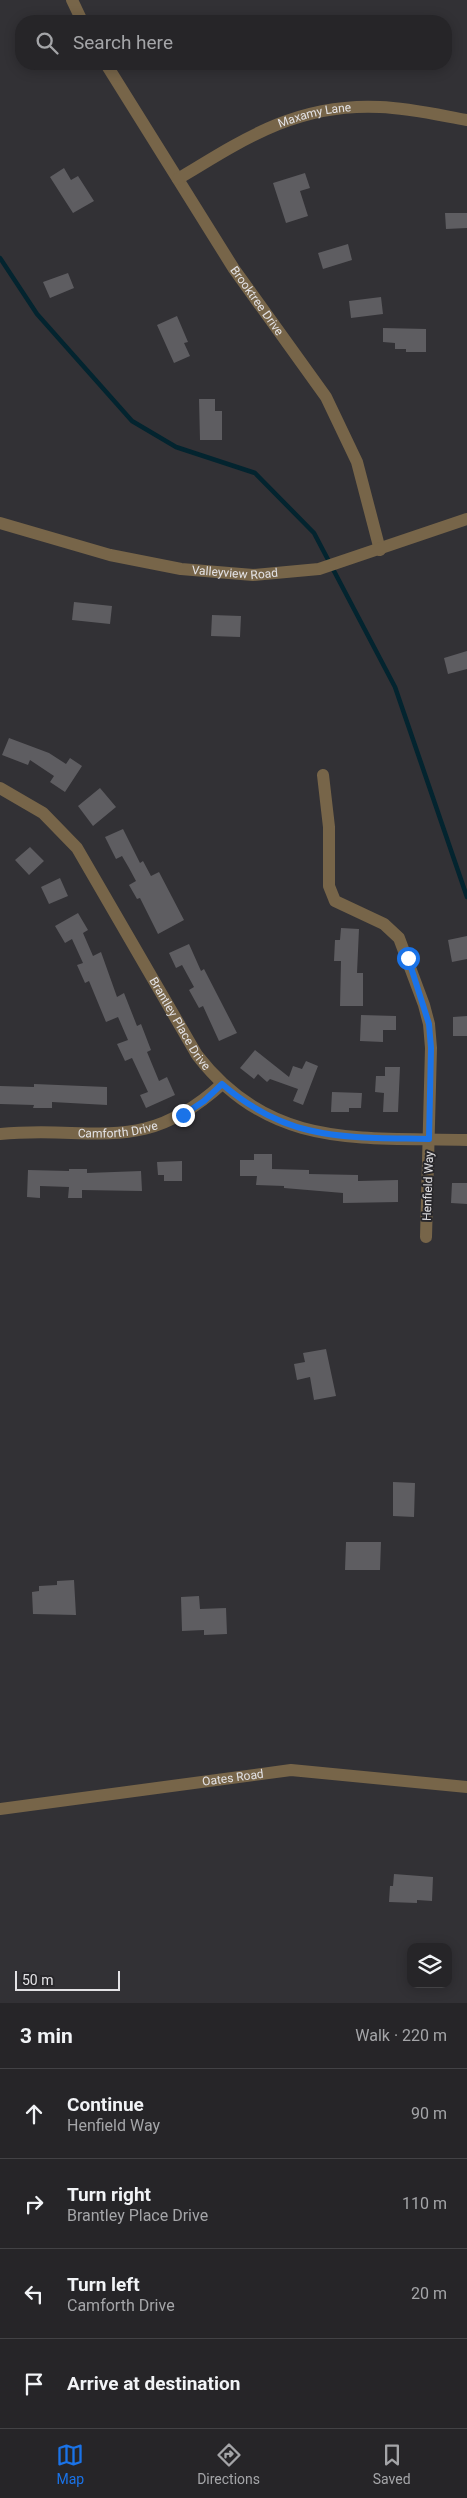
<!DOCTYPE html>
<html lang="en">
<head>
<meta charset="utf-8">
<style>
	:root { --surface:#262528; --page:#323134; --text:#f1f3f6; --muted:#a4a5a8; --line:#424245; --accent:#1a73e8 }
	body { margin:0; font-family:Roboto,sans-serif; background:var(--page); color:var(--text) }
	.controls { position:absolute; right:15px; bottom:15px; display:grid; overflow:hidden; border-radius:10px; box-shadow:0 2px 12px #0003 }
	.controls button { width:45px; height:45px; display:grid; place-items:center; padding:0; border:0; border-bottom:1px solid var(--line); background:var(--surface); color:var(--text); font:25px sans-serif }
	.scale { position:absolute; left:15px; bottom:12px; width:105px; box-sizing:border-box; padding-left:5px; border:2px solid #e3e2e5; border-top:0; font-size:14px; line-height:18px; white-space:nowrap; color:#e3e2e5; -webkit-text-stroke:4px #28272b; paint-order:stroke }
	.stop { position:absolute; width:15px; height:15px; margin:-11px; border:4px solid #1a73e8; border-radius:50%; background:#fff }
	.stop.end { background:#1a73e8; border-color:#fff; box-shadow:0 1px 5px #0008 }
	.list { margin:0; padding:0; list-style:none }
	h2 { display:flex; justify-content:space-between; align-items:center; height:65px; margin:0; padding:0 20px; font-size:21px }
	h2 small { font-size:16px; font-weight:400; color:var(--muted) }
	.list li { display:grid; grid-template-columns:32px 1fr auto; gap:15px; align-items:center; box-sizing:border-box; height:90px; padding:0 20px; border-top:1px solid var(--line) }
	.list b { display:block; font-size:19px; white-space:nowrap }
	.list p { margin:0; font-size:16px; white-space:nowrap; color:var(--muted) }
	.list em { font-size:16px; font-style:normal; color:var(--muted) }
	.icon { flex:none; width:28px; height:28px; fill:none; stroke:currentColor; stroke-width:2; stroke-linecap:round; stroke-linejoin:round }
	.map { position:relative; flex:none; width:467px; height:2003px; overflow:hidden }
	.search { position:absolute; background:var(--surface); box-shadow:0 2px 12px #0003; left:15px; right:15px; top:15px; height:55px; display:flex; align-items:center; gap:12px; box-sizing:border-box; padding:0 18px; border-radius:20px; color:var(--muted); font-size:19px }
	.sheet { height:425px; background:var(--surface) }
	nav { display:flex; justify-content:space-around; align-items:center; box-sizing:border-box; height:70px; border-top:1px solid var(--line); background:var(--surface); font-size:14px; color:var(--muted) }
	nav a { display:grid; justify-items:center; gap:2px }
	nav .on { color:var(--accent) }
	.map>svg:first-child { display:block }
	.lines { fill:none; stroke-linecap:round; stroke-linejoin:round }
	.stream { stroke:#03242f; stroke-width:4.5 }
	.building { fill:#5e5d61 }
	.minor { stroke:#776549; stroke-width:12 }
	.route { stroke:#1a73e8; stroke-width:6 }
	.labels { text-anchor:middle; stroke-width:4; stroke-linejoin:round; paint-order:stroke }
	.street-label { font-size:12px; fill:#e3e2e5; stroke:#28272b }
</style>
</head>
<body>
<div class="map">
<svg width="467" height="2003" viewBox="0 0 467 2003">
	<rect width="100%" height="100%" fill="#323135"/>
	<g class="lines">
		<path class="stream" d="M 0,258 L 37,314 L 132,421 L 176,447 L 255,473 L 314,533 L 395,687 L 467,897"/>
	</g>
	<path class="building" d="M 64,168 L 71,180 L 78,176 L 94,201 L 73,213 L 50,177 Z
		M 305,173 L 310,188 L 300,191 L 308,216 L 286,223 L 273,183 Z
		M 445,213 L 467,213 L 467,228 L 446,229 Z
		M 348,244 L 352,260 L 323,269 L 318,253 Z
		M 68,273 L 74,288 L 50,298 L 43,282 Z
		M 381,297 L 383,314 L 351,318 L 349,301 Z
		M 177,316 L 188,342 L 184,343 L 190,356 L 174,363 L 157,325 Z
		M 383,328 L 426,329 L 426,352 L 406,352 L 406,349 L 395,349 L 395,343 L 383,342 Z
		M 199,399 L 215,399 L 215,411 L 222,411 L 222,440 L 200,440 Z
		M 74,602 L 112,606 L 110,624 L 72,620 Z
		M 212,615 L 241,616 L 240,637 L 211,636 Z
		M 467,651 L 467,669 L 448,674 L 444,658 Z
		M 9,738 L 49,753 L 66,764 L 70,758 L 82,766 L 65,792 L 50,782 L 54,776 L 30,760 L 28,765 L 2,755 Z
		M 100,788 L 116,807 L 93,826 L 78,806 Z
		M 123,829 L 140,863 L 143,861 L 151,876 L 159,872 L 184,920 L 158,934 L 140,898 L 137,899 L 129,885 L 136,881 L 129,868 L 122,856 L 116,859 L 105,837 Z
		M 30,847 L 44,861 L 29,875 L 15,860 Z
		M 60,878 L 68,896 L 49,904 L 41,887 Z
		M 78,913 L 88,930 L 83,933 L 93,956 L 101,952 L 117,997 L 124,993 L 137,1026 L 141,1024 L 151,1050 L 147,1052 L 159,1081 L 167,1077 L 175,1095 L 146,1108 L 140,1095 L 148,1092 L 132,1058 L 125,1061 L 117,1044 L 128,1040 L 118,1017 L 106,1022 L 89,981 L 85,983 L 77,965 L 83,963 L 72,939 L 65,943 L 55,926 Z
		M 341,928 L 359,929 L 357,973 L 363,973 L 363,1006 L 340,1006 L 341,961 L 334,961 L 335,940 L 340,940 Z
		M 467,936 L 467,959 L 452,962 L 448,940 Z
		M 189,944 L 201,971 L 204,969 L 237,1033 L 219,1041 L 203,1006 L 199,1008 L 189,990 L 194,987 L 182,965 L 176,968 L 169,953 Z
		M 361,1015 L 396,1016 L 396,1030 L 383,1030 L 383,1042 L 360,1041 Z
		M 467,1016 L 467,1036 L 453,1036 L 453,1017 Z
		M 255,1050 L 289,1077 L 293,1066 L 302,1069 L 306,1061 L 318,1066 L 303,1105 L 293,1101 L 298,1089 L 270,1079 L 267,1082 L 258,1074 L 254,1079 L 240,1068 Z
		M 385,1067 L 400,1067 L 398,1112 L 383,1112 L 384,1093 L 375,1092 L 376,1076 L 385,1076 Z
		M 34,1084 L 107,1087 L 107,1105 L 52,1102 L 52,1108 L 33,1108 L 34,1105 L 0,1104 L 0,1086 L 34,1087 Z
		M 332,1092 L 362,1093 L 361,1108 L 349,1108 L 349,1112 L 331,1112 Z
		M 254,1154 L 272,1154 L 272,1169 L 309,1170 L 309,1174 L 358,1175 L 358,1181 L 398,1180 L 398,1202 L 343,1203 L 343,1193 L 284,1188 L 284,1186 L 256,1185 L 257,1176 L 240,1176 L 240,1160 L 254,1160 Z
		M 182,1161 L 182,1181 L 164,1181 L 164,1175 L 158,1175 L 157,1162 Z
		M 69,1169 L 87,1169 L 87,1173 L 141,1171 L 142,1191 L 82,1190 L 82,1198 L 68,1198 L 69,1187 L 40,1186 L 40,1198 L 27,1197 L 28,1170 L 69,1171 Z
		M 452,1183 L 467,1183 L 467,1204 L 451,1203 Z
		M 326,1349 L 336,1396 L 314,1400 L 310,1377 L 297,1380 L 294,1364 L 305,1362 L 303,1353 Z
		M 393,1482 L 415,1483 L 414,1517 L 393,1516 Z
		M 346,1542 L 381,1542 L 380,1570 L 345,1570 Z
		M 74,1580 L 76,1615 L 33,1614 L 32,1592 L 39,1591 L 39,1586 L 57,1585 L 57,1581 Z
		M 199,1596 L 200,1609 L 226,1608 L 227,1634 L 204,1635 L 204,1630 L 182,1631 L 181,1597 Z
		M 394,1874 L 433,1877 L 432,1901 L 417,1900 L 417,1903 L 389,1902 L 390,1886 L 393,1886 Z"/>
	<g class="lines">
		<g class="minor">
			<path d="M 72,0 L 82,21"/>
			<path id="s1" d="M 106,64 L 234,269 L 326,397 L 357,462 L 380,550"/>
			<path id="s2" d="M 178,179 C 245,138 298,103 380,107 C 409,108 439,115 467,120"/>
			<path id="s3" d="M 0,523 L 110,555 L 181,569 L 253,575 L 319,569 L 467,519"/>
			<path d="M 323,775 L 329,827 L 329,886 L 335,901 L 384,924 L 399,938 L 424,1005 L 429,1024 L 431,1048 L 426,1237"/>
			<path id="s4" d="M 0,788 L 43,813 L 77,848 L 197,1055 C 270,1150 360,1137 467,1140"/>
			<path id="s5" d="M 0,1134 C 94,1125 142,1157 222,1084"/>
			<path id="s6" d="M 0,1809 L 291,1770 L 467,1787"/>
		</g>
	</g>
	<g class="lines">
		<path class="route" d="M 183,1115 L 204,1101 L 222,1084 C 289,1142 346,1137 429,1139 L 431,1048 L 429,1024 L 408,958"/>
	</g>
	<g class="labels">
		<g class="street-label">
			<text dy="4" stroke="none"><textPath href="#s2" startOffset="152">Maxamy Lane</textPath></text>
			<text dy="4" stroke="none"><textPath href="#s1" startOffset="281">Brooktree Drive</textPath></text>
			<text dy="4" stroke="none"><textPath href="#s3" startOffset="241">Valleyview Road</textPath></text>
			<text dy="4" stroke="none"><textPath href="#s4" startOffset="302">Brantley Place Drive</textPath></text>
			<text dy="4" stroke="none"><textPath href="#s5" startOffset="118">Camforth Drive</textPath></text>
			<text transform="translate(428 1186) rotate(-88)" y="4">Henfield Way</text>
			<text dy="4" stroke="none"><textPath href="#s6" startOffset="235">Oates Road</textPath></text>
		</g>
	</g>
</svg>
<div class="controls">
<button><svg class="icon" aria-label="layers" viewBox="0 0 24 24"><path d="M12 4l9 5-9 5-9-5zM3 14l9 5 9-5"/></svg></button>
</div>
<div class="scale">50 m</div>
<div class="stop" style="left:408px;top:958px"></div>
<div class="stop end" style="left:183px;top:1115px"></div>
<div class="search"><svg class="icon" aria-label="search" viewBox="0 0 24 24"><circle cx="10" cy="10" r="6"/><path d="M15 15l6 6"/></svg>Search here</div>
</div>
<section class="sheet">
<h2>3 min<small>Walk · 220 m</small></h2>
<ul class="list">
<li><svg class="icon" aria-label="ahead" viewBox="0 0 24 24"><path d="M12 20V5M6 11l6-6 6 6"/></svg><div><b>Continue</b><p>Henfield Way</p></div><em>90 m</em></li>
<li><svg class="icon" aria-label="right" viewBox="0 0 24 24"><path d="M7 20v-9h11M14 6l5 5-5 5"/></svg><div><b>Turn right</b><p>Brantley Place Drive</p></div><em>110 m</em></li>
<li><svg class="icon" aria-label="left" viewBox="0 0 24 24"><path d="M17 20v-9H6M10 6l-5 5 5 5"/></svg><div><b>Turn left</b><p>Camforth Drive</p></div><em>20 m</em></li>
<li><svg class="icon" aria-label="arrive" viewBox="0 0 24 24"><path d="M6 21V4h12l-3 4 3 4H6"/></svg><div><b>Arrive at destination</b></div></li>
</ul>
</section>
<nav>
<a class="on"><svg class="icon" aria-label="map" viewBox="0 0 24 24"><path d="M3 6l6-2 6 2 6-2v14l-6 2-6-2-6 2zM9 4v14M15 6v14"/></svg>Map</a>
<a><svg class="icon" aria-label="directions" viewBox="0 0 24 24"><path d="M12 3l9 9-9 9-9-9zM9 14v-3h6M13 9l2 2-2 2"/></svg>Directions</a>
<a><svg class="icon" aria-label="saved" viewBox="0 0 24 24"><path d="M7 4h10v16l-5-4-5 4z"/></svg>Saved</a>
</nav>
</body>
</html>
